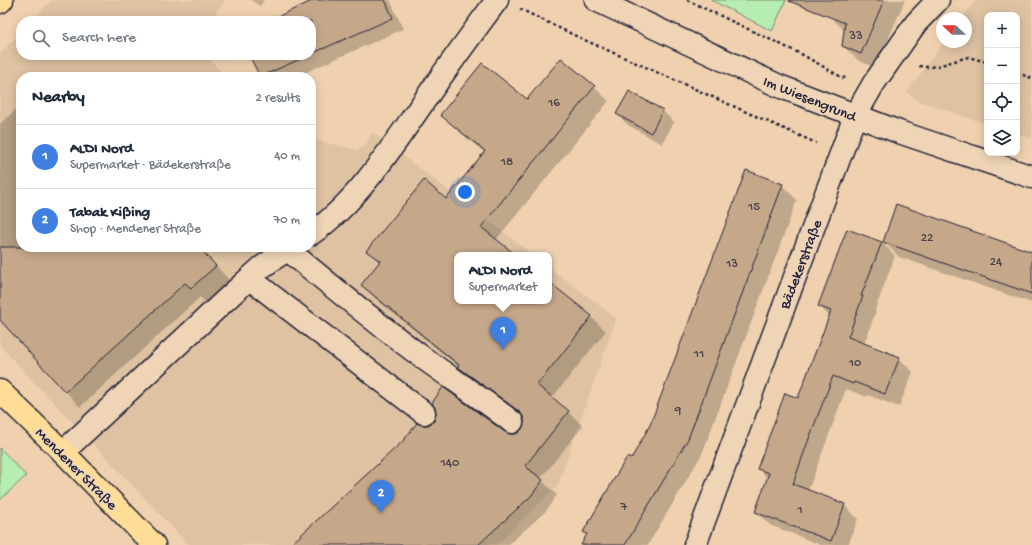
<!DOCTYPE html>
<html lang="en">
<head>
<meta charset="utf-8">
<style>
	:root { --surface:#fff; --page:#f2f2f3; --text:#1f2937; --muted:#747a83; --line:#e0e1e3; --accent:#7c3aed }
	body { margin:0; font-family:"Gochi Hand",sans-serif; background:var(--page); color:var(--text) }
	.controls { position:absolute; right:12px; top:12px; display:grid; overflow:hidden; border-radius:8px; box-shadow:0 2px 10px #0003 }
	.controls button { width:36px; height:36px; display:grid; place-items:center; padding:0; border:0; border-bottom:1px solid var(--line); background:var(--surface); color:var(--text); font:20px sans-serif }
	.compass { position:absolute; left:936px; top:12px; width:36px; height:36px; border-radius:50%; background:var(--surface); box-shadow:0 2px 10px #0003; rotate:292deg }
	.you { position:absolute; left:465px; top:192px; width:14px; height:14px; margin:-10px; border:3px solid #fff; border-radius:50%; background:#1a73e8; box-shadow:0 0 0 6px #1a73e833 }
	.badge { display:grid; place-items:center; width:26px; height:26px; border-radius:50%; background:var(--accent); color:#fff; font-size:13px; font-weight:700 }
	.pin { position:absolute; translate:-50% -33px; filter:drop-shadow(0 1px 2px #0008) }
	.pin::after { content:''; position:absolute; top:21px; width:14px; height:12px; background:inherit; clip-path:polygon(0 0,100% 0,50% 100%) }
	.popup { position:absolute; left:454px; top:252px; width:98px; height:52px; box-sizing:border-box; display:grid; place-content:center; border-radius:8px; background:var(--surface); filter:drop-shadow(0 1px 3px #0005); font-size:13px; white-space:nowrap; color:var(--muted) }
	.popup b { font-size:15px; color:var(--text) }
	.popup::after { content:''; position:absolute; left:50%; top:100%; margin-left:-8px; border:8px solid transparent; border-top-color:var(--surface) }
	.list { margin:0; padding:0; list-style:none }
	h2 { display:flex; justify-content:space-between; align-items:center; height:52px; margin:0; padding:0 16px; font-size:17px }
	h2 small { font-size:13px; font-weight:400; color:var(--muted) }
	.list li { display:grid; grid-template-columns:26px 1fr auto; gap:12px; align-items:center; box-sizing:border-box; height:64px; padding:0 16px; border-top:1px solid var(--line) }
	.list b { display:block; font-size:15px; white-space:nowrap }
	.list p { margin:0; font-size:13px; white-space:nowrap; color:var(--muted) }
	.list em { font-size:13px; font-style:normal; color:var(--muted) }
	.icon { flex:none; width:22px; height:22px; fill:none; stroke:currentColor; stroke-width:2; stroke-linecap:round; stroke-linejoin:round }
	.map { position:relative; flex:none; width:1032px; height:545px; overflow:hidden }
	.search { position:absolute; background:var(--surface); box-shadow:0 2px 10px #0003; left:16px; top:16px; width:300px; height:44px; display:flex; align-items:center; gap:10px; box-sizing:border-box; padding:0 14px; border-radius:16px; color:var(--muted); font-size:15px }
	.panel { position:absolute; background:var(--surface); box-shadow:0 2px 10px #0003; left:16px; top:72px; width:300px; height:180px; border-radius:16px }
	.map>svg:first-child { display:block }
	.built { fill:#dec2a2 }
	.green { fill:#b6eeb1; stroke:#6c8876 }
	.shadow { fill:#0003 }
	.building { fill:#c5a88a; stroke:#22223b }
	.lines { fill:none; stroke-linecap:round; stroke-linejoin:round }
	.minor-casing { stroke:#22223b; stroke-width:25 }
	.major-casing { stroke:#22223b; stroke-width:25 }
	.path { stroke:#22223b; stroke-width:2.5; stroke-dasharray:3 3; stroke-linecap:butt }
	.minor { stroke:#efd5b6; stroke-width:22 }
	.major { stroke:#ffdd96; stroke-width:22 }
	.labels { text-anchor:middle; stroke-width:3.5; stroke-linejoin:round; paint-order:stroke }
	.number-label { font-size:13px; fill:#4b444f }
	.street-label { font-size:15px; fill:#22223b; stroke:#efd5b6 }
</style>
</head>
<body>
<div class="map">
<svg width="1032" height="545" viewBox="0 0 1032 545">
	<rect width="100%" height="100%" fill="#efd1af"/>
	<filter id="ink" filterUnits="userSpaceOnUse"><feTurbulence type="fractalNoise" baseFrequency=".025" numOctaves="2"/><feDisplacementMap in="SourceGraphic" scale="8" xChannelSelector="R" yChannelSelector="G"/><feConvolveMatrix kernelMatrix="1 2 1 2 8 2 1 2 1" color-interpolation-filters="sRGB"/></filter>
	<g filter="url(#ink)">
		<path class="built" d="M 52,0 L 225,0 L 210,21 L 32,21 Z
			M 976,0 L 1032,0 L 1032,139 L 1017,134 L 1017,15 L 987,15 L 987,124 L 916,100 L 907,92 L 944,42 L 966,42 L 966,18 L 962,18 Z
			M 21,33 L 21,55 L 206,55 L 226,77 L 21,77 L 21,247 L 311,247 L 311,139 L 357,150 L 365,146 L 372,132 L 533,255 L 457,255 L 457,301 L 549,301 L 549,267 L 616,318 L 558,485 L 497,545 L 189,545 L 0,346 L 0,53 Z"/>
		<path class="green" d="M 711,0 L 786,0 L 772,31 Z
			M 0,448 L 26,476 L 0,500 Z"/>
		<path class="shadow" d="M 251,0 L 264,0 L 260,6 Z
			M 317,0 L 390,0 L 403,29 L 295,77 L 260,77 L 250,55 L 311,55 L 311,21 L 270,21 Z
			M 817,0 L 905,0 L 876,68 L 859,61 L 843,46 L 845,31 L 822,9 Z
			M 594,87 L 609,101 L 496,240 L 515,255 L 457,255 L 457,301 L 549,301 L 549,283 L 591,317 L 606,331 L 552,398 L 568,412 L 583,426 L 540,479 L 557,495 L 546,511 L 508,545 L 292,545 L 423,426 L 429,426 L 434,422 L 504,433 L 510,435 L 517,435 L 523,430 L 525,424 L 525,419 L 474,382 L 459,367 L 376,299 L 362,285 L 380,263 L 367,250 L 447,200 L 485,153 L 456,129 L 442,115 L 527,101 Z
			M 629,92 L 663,111 L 674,122 L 662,144 L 628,125 L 617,114 Z
			M 21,105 L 21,247 L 199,247 L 230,281 L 206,303 L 200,297 L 80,407 L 0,319 L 0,124 Z
			M 782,185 L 797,200 L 702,454 L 648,545 L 582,545 L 588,535 L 584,532 L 631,460 Z
			M 882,242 L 895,256 L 875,310 L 876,311 L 864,344 L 899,358 L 913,372 L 899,407 L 868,395 L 867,397 L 846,389 L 808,491 L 844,505 L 858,519 L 848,545 L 821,545 L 770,525 L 756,512 L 768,479 L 758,468 L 798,399 L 830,317 L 819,306 Z
			M 884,242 L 1032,253 L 1032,303 L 899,257 Z"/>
		<path class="building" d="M 314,0 L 385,0 L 393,18 L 311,54 L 311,21 L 268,21 Z
			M 789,0 L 884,0 L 861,54 L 842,46 L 845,23 L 789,1 Z
			M 249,55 L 309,55 L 260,77 Z
			M 561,58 L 595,86 L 481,227 L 516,255 L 457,255 L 457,301 L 549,301 L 549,282 L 592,316 L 537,385 L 569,411 L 525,466 L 543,480 L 531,496 L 478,545 L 290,545 L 403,441 L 417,423 L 423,425 L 428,425 L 434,421 L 436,414 L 435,408 L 432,403 L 443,387 L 505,432 L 510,434 L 516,434 L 522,429 L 524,424 L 524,418 L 520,412 L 458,367 L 459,365 L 361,285 L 380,261 L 366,251 L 424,180 L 446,199 L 485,151 L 440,115 L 482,63 L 527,99 Z
			M 629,91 L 663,110 L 651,133 L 616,114 Z
			M 746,170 L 783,184 L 688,439 L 625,545 L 581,545 L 587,534 L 583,532 L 627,457 L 631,459 L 650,425 Z
			M 896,204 L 1032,252 L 1032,294 L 883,242 Z
			M 847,229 L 882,242 L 861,296 L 863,296 L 848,337 L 900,357 L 885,394 L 854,382 L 853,384 L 833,376 L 807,444 L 793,484 L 845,504 L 831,541 L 755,512 L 769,473 L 757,469 L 785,393 L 798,398 L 831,311 L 818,306 Z
			M 0,247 L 199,247 L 216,266 L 191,288 L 185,283 L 65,392 L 0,320 Z"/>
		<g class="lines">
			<g class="minor-casing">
				<path id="minor" d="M 596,0 L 779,86 L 899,132 L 1032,177
					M 311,234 C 359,201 396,141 429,94 C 451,62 474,31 497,0
					M 288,250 C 333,287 378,325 426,360 C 455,381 484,400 512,422
					M 250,279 L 424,413
					M 63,452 L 232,294 L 262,267 L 291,247
					M 695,545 L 855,116 L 874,83 L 916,23 L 938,0"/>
			</g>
			<g class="major-casing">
				<path id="major" d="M 0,2 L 2,0
					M 0,391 L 63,452 L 154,545"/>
			</g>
			<path class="path" d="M 687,0 L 803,55 L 843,78 L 847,77
				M 520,9 L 578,37 L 816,143
				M 919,66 L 927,67 L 938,66 L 968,57 L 987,62
				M 1017,73 L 1032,78"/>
			<use href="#minor" class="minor"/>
			<use href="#major" class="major"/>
		</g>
	</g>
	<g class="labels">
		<g class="number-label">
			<text x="856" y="39">33</text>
			<text x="554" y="106">16</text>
			<text x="507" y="165">18</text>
			<text x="754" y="210">15</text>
			<text x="927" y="241">22</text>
			<text x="996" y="265">24</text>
			<text x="732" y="267">13</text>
			<text x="699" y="357">11</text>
			<text x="855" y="366">10</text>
			<text x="678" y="414">9</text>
			<text x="450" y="466">140</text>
			<text x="624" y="510">7</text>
			<text x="800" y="513">1</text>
		</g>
		<g class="street-label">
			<text transform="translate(810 98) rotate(22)" y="5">Im Wiesengrund</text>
			<text transform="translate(800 264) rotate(-69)" y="5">Bädekerstraße</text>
			<text transform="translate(77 468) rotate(45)" y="5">Mendener Straße</text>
		</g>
	</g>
</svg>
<div class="controls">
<button>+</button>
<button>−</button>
<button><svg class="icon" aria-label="locate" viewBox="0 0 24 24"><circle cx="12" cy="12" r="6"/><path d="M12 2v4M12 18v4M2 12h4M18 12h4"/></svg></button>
<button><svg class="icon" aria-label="layers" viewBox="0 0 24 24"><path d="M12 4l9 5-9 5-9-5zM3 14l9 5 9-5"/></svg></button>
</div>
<svg class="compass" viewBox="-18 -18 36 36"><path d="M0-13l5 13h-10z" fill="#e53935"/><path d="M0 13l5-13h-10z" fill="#747a83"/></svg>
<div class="you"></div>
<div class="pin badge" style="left:503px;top:350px;background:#3f7fe0">1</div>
<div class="popup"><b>ALDI Nord</b>Supermarket</div>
<div class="pin badge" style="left:381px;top:513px;background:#3f7fe0">2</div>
<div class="search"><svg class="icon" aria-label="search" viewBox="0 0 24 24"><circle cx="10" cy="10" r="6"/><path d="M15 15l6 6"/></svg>Search here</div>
<section class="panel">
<h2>Nearby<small>2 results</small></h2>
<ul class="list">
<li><span class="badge" style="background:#3f7fe0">1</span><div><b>ALDI Nord</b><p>Supermarket · Bädekerstraße</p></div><em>40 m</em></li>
<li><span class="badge" style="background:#3f7fe0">2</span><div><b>Tabak Kißing</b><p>Shop · Mendener Straße</p></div><em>70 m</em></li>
</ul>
</section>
</div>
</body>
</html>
